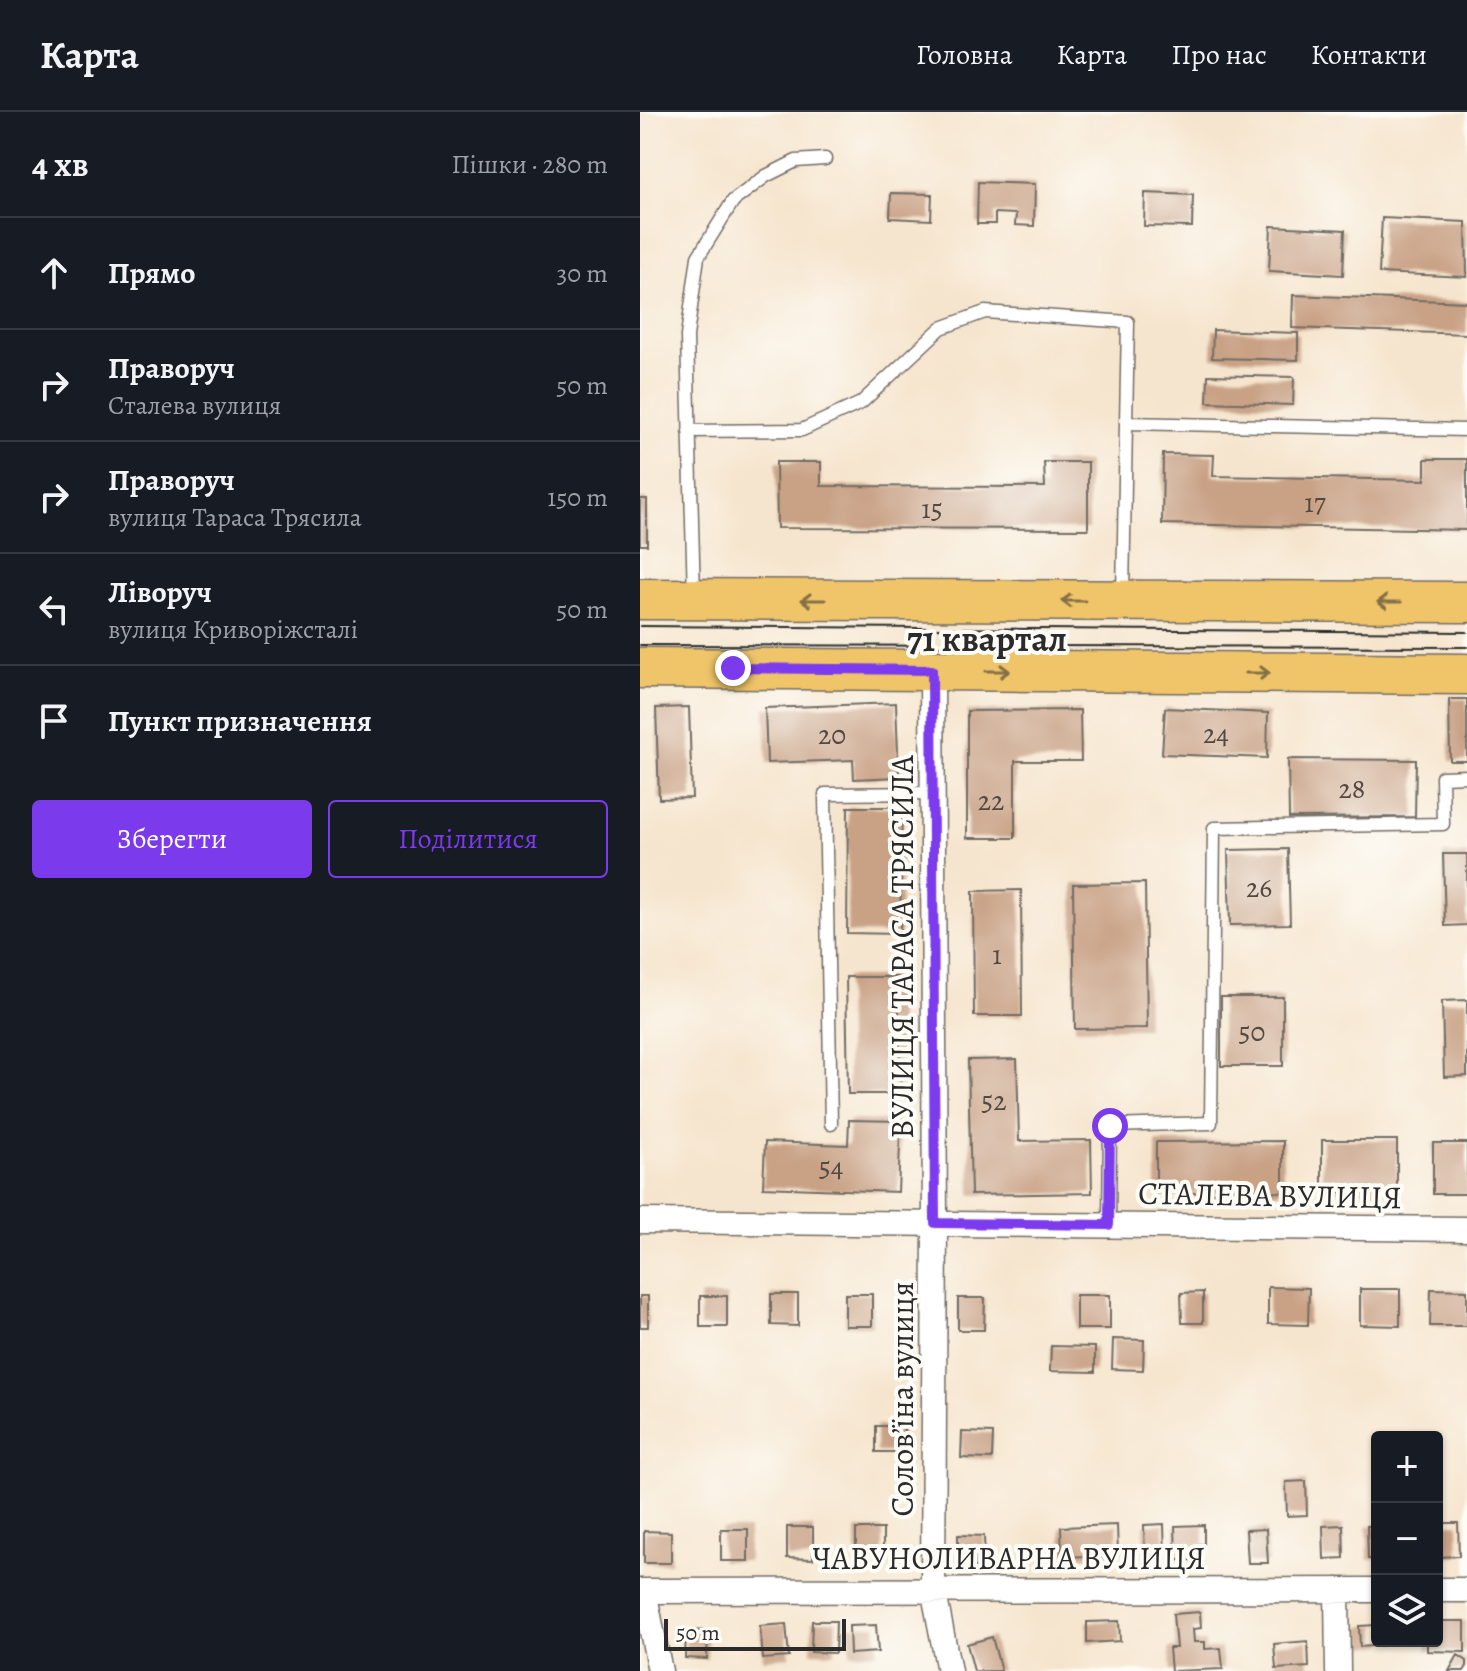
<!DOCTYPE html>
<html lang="uk">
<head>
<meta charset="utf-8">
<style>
	:root { --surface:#171b24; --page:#20242c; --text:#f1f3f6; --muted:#9ea1a6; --line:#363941; --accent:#7c3aed }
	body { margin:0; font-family:Alegreya,serif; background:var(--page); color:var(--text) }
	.controls { position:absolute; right:24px; bottom:24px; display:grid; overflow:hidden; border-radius:8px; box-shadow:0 2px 6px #0004 }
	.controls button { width:72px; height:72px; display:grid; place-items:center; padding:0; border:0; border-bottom:2px solid var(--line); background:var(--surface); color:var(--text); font:40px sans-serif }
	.scale { position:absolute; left:24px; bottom:20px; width:182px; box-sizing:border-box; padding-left:8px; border:4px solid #2b2b2b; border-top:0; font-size:22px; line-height:28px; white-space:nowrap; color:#2b2b2b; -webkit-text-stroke:6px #fdfcf7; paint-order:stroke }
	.stop { position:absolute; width:24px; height:24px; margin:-18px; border:6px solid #7c3aed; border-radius:50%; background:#fff }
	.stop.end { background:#7c3aed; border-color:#fff; box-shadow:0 2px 8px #0008 }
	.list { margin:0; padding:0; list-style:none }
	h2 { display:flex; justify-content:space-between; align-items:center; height:104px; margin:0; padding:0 32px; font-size:34px }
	h2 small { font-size:26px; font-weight:400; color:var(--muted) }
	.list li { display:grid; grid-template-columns:52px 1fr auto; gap:24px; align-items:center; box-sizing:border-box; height:112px; padding:0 32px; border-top:2px solid var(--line) }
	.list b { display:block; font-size:30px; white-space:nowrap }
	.list p { margin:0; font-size:26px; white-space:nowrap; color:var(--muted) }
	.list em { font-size:26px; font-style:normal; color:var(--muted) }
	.actions { display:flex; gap:16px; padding:24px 32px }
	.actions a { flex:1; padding:18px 0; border:2px solid var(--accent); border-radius:8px; text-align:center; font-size:28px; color:var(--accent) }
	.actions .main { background:var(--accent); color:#fff }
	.icon { flex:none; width:44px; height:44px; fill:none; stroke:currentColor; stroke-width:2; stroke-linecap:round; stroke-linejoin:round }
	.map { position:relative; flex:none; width:827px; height:1559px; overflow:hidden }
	header { display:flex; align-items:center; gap:48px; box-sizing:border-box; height:112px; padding:0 40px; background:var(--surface); border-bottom:2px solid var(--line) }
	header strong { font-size:38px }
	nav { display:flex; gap:44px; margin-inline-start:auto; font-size:28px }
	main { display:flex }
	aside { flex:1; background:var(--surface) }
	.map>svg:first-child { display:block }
	.building { fill:#c9a286 }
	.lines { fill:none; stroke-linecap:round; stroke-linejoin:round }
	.service-casing { stroke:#726c64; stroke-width:15 }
	.minor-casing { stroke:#726c64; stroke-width:27 }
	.primary-casing { stroke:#726c64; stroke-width:43 }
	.service { stroke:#fff; stroke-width:12 }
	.minor { stroke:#fff; stroke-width:24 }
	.primary { stroke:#f0c469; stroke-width:40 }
	.tram { stroke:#2b2b2b; stroke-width:2 }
	.oneway { stroke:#847047 }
	.route { stroke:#7c3aed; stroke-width:10 }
	.labels { text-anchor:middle; stroke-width:8; stroke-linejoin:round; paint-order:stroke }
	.number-label { font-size:28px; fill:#524942 }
	.street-label { font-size:32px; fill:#2b2b2b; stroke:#fdfcf7 }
	.quarter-label { font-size:36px; font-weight:bold; fill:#2b2b2b; stroke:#fdfcf7 }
</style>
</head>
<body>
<header>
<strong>Карта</strong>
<nav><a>Головна</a><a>Карта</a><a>Про нас</a><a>Контакти</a></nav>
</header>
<main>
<aside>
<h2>4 хв<small>Пішки · 280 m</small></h2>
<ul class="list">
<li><svg class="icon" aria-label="ahead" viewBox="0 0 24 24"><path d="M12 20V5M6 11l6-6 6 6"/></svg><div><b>Прямо</b></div><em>30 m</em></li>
<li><svg class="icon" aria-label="right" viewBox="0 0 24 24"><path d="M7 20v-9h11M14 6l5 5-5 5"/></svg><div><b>Праворуч</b><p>Сталева вулиця</p></div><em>50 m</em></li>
<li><svg class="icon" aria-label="right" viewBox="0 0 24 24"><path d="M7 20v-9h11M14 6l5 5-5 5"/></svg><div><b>Праворуч</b><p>вулиця Тараса Трясила</p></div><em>150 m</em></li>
<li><svg class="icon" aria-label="left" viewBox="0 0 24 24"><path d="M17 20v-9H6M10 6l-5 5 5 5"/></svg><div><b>Ліворуч</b><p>вулиця Криворіжсталі</p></div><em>50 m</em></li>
<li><svg class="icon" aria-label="arrive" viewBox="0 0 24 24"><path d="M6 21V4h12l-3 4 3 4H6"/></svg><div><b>Пункт призначення</b></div></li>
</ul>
<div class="actions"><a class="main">Зберегти</a><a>Поділитися</a></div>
</aside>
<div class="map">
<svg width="827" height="1559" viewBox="0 0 827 1559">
	<rect width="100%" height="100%" fill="#fdfcf7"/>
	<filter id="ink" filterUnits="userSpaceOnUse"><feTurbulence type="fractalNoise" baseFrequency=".0125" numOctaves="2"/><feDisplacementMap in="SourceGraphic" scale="16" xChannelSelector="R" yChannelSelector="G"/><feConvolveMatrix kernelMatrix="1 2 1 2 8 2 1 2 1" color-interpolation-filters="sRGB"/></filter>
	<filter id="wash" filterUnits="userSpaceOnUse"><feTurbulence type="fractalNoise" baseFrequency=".006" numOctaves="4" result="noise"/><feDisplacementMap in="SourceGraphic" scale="32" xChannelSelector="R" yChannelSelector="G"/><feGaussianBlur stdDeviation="1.8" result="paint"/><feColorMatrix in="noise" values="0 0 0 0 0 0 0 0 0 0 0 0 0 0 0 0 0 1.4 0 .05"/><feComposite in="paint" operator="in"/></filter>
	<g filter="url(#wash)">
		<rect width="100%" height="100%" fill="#f6e5ce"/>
		<g id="blocks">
			<path class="building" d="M 338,70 L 395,72 L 394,114 L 375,113 L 376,102 L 355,101 L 355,112 L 337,112 Z
				M 251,81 L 292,82 L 291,108 L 250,106 Z
				M 505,81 L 553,83 L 552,115 L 504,114 Z
				M 742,106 L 826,110 L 827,165 L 739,161 Z
				M 631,114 L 705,118 L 703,163 L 629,159 Z
				M 653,183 L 827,190 L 827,222 L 652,216 Z
				M 573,218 L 658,221 L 658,248 L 572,246 Z
				M 568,263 L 654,265 L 653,293 L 567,290 Z
				M 523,342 L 574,343 L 573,364 L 785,368 L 785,347 L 827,347 L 827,418 L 522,412 Z
				M 136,350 L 181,350 L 181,374 L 405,375 L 404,350 L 448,350 L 448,417 L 137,416 Z
				M 0,387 L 7,387 L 7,433 L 0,433 Z
				M 809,587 L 827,587 L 827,649 L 810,649 Z
				M 256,591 L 259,665 L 214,667 L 213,648 L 127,651 L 125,596 Z
				M 49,595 L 52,686 L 19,687 L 16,596 Z
				M 525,596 L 628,601 L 627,646 L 522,642 Z
				M 440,598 L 441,649 L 375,649 L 375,726 L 327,726 L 327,599 Z
				M 648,647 L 776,648 L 775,705 L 649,706 Z
				M 208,695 L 262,695 L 260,822 L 207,821 Z
				M 648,737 L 650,812 L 590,813 L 588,738 Z
				M 803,742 L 827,742 L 827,813 L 805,814 Z
				M 505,771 L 507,916 L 435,917 L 433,772 Z
				M 381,778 L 382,904 L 334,904 L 333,779 Z
				M 206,865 L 258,865 L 261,982 L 208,982 Z
				M 581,885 L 643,885 L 643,954 L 581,954 Z
				M 827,888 L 827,964 L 804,965 L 802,889 Z
				M 377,947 L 379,1029 L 451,1028 L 452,1081 L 331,1083 L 328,948 Z
				M 209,1008 L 261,1009 L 258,1080 L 123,1075 L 125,1030 L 208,1033 Z
				M 682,1028 L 757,1028 L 757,1080 L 682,1080 Z
				M 643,1029 L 643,1080 L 516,1081 L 516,1030 Z
				M 793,1031 L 827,1031 L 827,1082 L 793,1082 Z
				M 628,1175 L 669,1176 L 668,1213 L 628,1212 Z
				M 720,1177 L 760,1177 L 760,1214 L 720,1213 Z
				M 791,1177 L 827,1178 L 827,1214 L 790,1214 Z
				M 563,1180 L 563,1211 L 542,1211 L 541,1181 Z
				M 131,1182 L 158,1182 L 158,1214 L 131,1213 Z
				M 205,1182 L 232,1182 L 232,1214 L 205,1214 Z
				M 436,1183 L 470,1183 L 470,1217 L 436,1217 Z
				M 0,1184 L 8,1184 L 8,1215 L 0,1215 Z
				M 60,1184 L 87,1184 L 87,1215 L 60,1215 Z
				M 318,1186 L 345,1186 L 344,1218 L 318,1218 Z
				M 473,1227 L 504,1228 L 503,1258 L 472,1257 Z
				M 411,1234 L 455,1235 L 455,1260 L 410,1259 Z
				M 236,1314 L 264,1314 L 263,1340 L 236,1340 Z
				M 322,1320 L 353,1321 L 352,1347 L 321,1346 Z
				M 666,1369 L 667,1403 L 647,1404 L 646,1370 Z
				M 798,1411 L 818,1411 L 819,1444 L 799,1445 Z
				M 524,1412 L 525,1446 L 505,1447 L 504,1413 Z
				M 477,1413 L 478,1443 L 422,1445 L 421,1415 Z
				M 564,1413 L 564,1432 L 556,1433 L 556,1448 L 536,1448 L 535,1414 Z
				M 703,1413 L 704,1446 L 684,1447 L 683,1414 Z
				M 737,1413 L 737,1447 L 728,1447 L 727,1414 Z
				M 147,1415 L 173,1415 L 173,1447 L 147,1446 Z
				M 81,1417 L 108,1417 L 108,1449 L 81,1449 Z
				M 216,1417 L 243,1417 L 243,1449 L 216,1449 Z
				M 626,1417 L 628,1451 L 608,1451 L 606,1418 Z
				M 4,1419 L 31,1420 L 31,1451 L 4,1451 Z
				M 318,1423 L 344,1424 L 345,1455 L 318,1455 Z
				M 560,1500 L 561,1516 L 553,1517 L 554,1530 L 565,1530 L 565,1537 L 581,1536 L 583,1557 L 531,1559 L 529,1536 L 536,1536 L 533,1502 Z
				M 172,1509 L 196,1509 L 195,1541 L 171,1540 Z
				M 479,1509 L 480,1529 L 447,1531 L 447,1510 Z
				M 797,1509 L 825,1509 L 825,1540 L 787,1539 L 787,1529 L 797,1529 Z
				M 146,1512 L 149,1545 L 123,1547 L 120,1514 Z
				M 236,1513 L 238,1540 L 210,1542 L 209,1514 Z
				M 737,1513 L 737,1529 L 744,1529 L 744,1533 L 720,1535 L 719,1514 Z
				M 46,1518 L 68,1519 L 67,1547 L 45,1546 Z
				M 352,1525 L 361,1559 L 334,1559 L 327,1532 Z
				M 668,1529 L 669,1555 L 636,1557 L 634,1532 Z
				M 818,1543 L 827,1549 L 827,1554 L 824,1559 L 809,1559 Z"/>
		</g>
	</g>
	<g filter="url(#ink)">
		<use href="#blocks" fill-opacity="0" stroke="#726c64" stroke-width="2"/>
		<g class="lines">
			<g class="service-casing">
				<path id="service" d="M 49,319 L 162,318 L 221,291 L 301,216 L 345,200 L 488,210 L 486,311 L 827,318
					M 54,484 L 47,224 L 58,145 L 93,89 L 126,64 L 156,49 L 185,47
					M 483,484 L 486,311
					M 191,1012 L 185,682 L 293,681
					M 469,1113 L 470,1014 L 571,1011 L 574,716 L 803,712 L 802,665 L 827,664"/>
			</g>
			<g class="minor-casing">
				<path id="minor" d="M 292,558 L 295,1111 L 293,1476 L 309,1559
					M 0,1109 L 827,1117
					M 697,1478 L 698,1559
					M 797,1478 L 827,1478
					M 0,1479 L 737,1478
					M 4,1479 L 20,1559"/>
			</g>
			<g class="primary-casing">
				<path id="primary" d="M 0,487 L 827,490
					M 0,556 L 827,562"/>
			</g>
			<use href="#service" class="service"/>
			<use href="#minor" class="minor"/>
			<use href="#primary" class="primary"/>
			<path class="tram" d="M 0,514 L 827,520
				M 0,533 L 827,535"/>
		</g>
		<defs><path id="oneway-shaft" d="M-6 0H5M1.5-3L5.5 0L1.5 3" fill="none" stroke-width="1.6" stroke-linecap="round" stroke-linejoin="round" transform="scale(2)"/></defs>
		<g class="oneway">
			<use href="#oneway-shaft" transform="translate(173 488) rotate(-180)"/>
			<use href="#oneway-shaft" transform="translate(433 489) rotate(-180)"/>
			<use href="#oneway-shaft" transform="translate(749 490) rotate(-180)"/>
			<use href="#oneway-shaft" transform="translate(358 559)"/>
			<use href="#oneway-shaft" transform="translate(618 561)"/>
		</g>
	</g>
	<g class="lines" filter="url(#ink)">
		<path class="route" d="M 93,556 L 292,558 L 295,1111 L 469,1113 L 470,1014"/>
	</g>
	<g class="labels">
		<g class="number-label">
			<text x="675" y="400">17</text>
			<text x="292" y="406">15</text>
			<text x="576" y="631">24</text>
			<text x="192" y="632">20</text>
			<text x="712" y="686">28</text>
			<text x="351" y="698">22</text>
			<text x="619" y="785">26</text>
			<text x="357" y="852">1</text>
			<text x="612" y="929">50</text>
			<text x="354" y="998">52</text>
			<text x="191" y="1064">54</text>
		</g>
		<g class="street-label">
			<text transform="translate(262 835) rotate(-90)" y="11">ВУЛИЦЯ ТАРАСА ТРЯСИЛА</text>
			<text transform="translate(630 1083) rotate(1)" y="11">СТАЛЕВА ВУЛИЦЯ</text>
			<text transform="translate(262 1287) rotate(-90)" y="11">Соловʼїна вулиця</text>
			<text x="369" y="1457">ЧАВУНОЛИВАРНА ВУЛИЦЯ</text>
		</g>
		<g class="quarter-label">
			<text x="347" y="539">71 квартал</text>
		</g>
	</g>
</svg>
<div class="controls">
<button>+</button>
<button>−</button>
<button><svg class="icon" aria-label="layers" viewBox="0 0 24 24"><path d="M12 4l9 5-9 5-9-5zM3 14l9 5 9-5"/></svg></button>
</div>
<div class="scale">50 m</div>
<div class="stop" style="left:470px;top:1014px"></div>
<div class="stop end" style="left:93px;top:556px"></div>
</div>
</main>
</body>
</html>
